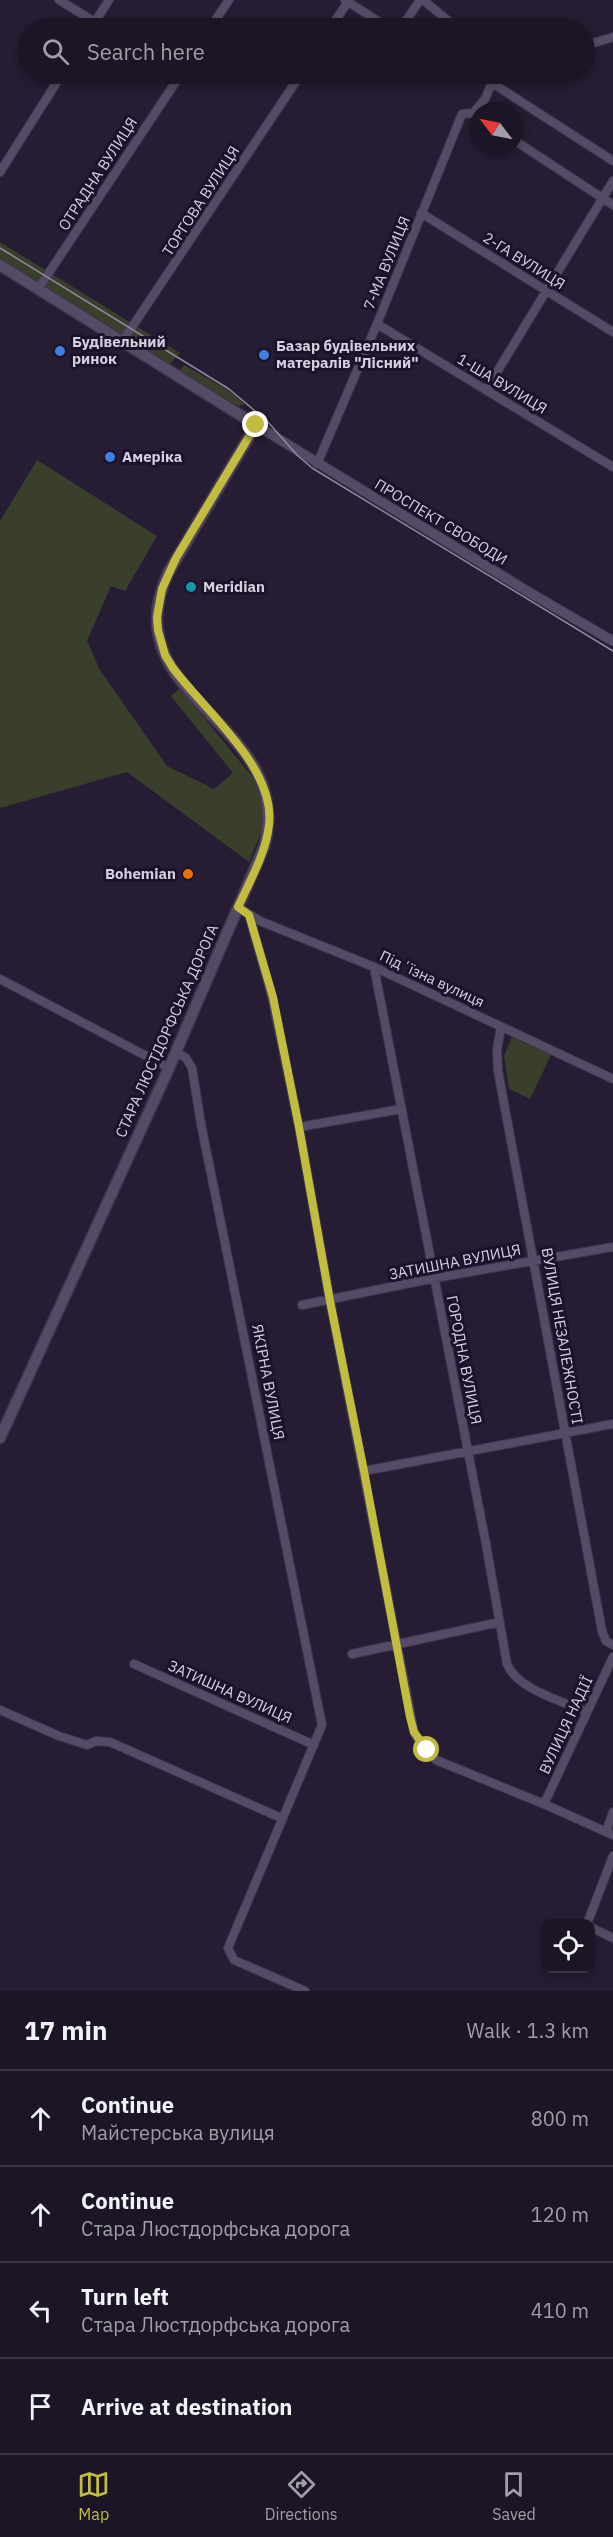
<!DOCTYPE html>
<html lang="en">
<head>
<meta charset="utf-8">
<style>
	:root { --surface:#1c1526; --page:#292232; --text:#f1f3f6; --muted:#a09fa7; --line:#3a3443; --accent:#c2bd3f }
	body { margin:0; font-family:"IBM Plex Sans",sans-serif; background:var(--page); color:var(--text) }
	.controls { position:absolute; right:18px; bottom:18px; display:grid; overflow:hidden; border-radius:12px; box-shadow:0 3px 9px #0003 }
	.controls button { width:54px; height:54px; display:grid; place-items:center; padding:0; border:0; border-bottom:2px solid var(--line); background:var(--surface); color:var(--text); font:30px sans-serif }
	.compass { position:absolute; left:469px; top:102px; width:54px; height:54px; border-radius:50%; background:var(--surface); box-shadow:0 3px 9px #0003; rotate:302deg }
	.stop { position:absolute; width:18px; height:18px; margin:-14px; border:4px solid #c2bd3f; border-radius:50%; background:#fff }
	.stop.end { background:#c2bd3f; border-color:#fff; box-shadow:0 2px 6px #0008 }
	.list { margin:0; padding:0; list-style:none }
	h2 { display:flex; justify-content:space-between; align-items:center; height:78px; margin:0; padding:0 24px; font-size:26px }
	h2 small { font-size:20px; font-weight:400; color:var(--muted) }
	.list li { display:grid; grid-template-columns:39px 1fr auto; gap:18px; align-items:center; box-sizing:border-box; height:96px; padding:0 24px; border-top:2px solid var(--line) }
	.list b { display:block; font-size:22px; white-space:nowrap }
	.list p { margin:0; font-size:20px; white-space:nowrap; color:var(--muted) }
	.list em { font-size:20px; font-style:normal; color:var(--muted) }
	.icon { flex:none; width:33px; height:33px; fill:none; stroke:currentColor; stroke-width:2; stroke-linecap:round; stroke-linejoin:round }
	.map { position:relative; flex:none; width:613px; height:1991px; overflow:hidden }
	.search { position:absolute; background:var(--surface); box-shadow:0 3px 9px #0003; left:18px; right:18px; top:18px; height:66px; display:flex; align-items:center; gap:15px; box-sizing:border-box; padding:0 21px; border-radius:33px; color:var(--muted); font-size:22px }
	.sheet { height:462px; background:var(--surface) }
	nav { display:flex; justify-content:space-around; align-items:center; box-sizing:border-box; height:84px; border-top:2px solid var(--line); background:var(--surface); font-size:16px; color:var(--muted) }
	nav a { display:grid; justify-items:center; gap:3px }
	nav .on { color:var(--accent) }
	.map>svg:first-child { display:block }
	.green { fill:#3a3f2c }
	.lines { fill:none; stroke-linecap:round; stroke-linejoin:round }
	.minor-casing { stroke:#3f3649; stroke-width:10 }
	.tertiary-casing { stroke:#3f3649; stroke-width:11 }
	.secondary-casing { stroke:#3f3649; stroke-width:13 }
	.minor { stroke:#564b66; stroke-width:8 }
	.tertiary { stroke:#564b66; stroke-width:9 }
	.secondary { stroke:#564b66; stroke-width:10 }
	.tram { stroke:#90889b; stroke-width:1.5 }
	.route { stroke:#c2bd3f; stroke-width:8 }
	.shop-dot { fill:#3f7fe0; stroke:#1c1229; stroke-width:2 }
	.culture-dot { fill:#0f9aa8; stroke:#1c1229; stroke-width:2 }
	.food-dot { fill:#e8710a; stroke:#1c1229; stroke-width:2 }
	.labels { text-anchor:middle; stroke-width:6; stroke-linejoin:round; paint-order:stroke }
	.street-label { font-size:15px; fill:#d5cfdf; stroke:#1c1229 }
	.poi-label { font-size:15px; font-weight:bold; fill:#d5cfdf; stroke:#1c1229; text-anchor:start }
</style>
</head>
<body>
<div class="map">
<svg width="613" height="1991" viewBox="0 0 613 1991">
	<rect width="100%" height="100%" fill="#261c33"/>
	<path class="green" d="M 0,242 L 180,353 L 169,365 L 0,262 Z
		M 184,365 L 228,390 L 245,404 L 238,406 L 182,373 L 180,370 Z
		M 37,460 L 157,536 L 125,591 L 111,586 L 87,641 L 100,670 L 167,766 L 214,789 L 233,773 L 171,696 L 180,688 L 258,784 L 264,805 L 261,833 L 249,862 L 127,772 L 0,808 L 0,521 Z
		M 512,1037 L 551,1055 L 530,1099 L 509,1089 L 504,1056 Z"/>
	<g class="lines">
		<g class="minor-casing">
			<path id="minor" d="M 59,0 L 95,22
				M 345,0 L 389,28
				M 423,0 L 457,28
				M 91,28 L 109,0
				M 210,28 L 229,0
				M 330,28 L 348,2
				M 401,28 L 420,0
				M 584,46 L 613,37
				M 492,83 L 613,161
				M 492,83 L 514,74
				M 514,140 L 613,205
				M 0,172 L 62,74
				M 421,213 L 613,332
				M 38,289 L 181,74
				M 377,324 L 613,467
				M 122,342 L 301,74
				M 486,390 L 613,181
				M 317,464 L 377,324 L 462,114 L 473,113 L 485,99 L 492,83
				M 238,907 L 260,921 L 374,967 L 613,1079
				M 249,915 L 272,997 L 299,1127 L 330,1301 L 414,1732 L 419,1741 L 436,1760 L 544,1804 L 613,1835
				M 374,967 L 486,1544 L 507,1664 C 517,1689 562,1701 587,1712
				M 0,979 L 169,1068
				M 501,1027 L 497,1050 L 498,1071 L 602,1631 L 606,1641 L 613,1645
				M 176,1052 L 186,1058 L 192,1068 L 201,1124 L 322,1725 L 228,1948 L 234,1960 L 305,1991
				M 299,1127 L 402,1109
				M 302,1305 L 435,1278 L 613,1247
				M 364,1471 L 613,1424
				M 352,1654 L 500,1622
				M 134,1664 L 314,1745
				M 0,1710 L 59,1736 L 87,1745 L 96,1741 L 110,1742 L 281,1818
				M 544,1804 L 613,1657
				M 606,1832 L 613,1812
				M 587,1924 L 613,1856
				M 590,1927 L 613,1938"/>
		</g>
		<g class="tertiary-casing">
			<path id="tertiary" d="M 256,425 L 532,594 L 613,641"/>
		</g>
		<g class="secondary-casing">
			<path id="secondary" d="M 0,265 L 256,425 L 168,573 C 162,587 157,602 157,617 C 155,708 294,738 264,847 L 169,1068 L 0,1438"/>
		</g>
		<use href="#minor" class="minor"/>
		<use href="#tertiary" class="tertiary"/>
		<use href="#secondary" class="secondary"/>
		<path class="tram" d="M 0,248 L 229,389 L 268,422 L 297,455 L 312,468 L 613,651"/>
	</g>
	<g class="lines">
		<path class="route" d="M 256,425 L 176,558 L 162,589 L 157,617 L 158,630 L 165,655 L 173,668 C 205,711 276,768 269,825 C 266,853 250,881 238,907 L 249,915 L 273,997 L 299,1127 L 330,1301 L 364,1471 L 410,1717 L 414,1732 L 427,1750"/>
	</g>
	<g class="shop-dot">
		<circle cx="60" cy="351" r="6"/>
		<circle cx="264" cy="355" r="6"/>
		<circle cx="110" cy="457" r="6"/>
	</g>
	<circle class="culture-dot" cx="191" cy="587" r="6"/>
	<circle class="food-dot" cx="188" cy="874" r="6"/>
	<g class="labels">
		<g class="street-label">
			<text transform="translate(98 174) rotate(-57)" y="5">ОТРАДНА ВУЛИЦЯ</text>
			<text transform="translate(201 201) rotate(-57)" y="5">ТОРГОВА ВУЛИЦЯ</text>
			<text transform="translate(524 261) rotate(32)" y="5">2-ГА ВУЛИЦЯ</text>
			<text transform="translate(387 263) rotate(-68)" y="5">7-МА ВУЛИЦЯ</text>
			<text transform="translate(502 384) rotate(31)" y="5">1-ША ВУЛИЦЯ</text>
			<text transform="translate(441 522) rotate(31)" y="5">ПРОСПЕКТ СВОБОДИ</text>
			<text transform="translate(432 979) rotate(25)" y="5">Підʼїзна вулиця</text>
			<text transform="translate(167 1031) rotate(-66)" y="5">СТАРА ЛЮСТДОРФСЬКА ДОРОГА</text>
			<text transform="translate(455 1262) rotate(-11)" y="5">ЗАТИШНА ВУЛИЦЯ</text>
			<text transform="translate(562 1336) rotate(80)" y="5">ВУЛИЦЯ НЕЗАЛЕЖНОСТІ</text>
			<text transform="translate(464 1360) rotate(79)" y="5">ГОРОДНА ВУЛИЦЯ</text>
			<text transform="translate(268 1382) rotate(79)" y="5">ЯКІРНА ВУЛИЦЯ</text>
			<text transform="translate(230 1692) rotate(24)" y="5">ЗАТИШНА ВУЛИЦЯ</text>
			<text transform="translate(566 1725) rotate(-65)" y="5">ВУЛИЦЯ НАДІЇ</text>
		</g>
		<g class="poi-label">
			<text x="72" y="347">Будівельний<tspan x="72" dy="17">ринок</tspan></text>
			<text x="276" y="351">Базар будівельних<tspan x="276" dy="17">матералів "Лісний"</tspan></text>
			<text x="122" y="462">Амеріка</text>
			<text x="203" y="592">Meridian</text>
			<text x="176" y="879" text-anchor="end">Bohemian</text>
		</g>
	</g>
</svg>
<div class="controls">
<button><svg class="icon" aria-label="locate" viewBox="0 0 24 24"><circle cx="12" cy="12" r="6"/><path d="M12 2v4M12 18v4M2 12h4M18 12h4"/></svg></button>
</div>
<svg class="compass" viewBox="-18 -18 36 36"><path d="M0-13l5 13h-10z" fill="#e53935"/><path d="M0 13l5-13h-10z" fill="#a09fa7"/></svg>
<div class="stop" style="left:427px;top:1750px"></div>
<div class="stop end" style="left:256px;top:425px"></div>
<div class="search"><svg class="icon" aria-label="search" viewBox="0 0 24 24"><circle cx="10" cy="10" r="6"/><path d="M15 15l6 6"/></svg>Search here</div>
</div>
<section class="sheet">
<h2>17 min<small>Walk · 1.3 km</small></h2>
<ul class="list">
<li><svg class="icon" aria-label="ahead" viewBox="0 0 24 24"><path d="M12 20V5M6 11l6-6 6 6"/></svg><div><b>Continue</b><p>Майстерська вулиця</p></div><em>800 m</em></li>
<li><svg class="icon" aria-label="ahead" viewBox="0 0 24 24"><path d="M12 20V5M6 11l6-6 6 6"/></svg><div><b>Continue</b><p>Стара Люстдорфська дорога</p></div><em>120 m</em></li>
<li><svg class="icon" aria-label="left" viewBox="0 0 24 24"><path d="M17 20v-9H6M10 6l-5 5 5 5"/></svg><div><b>Turn left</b><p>Стара Люстдорфська дорога</p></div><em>410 m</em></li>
<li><svg class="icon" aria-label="arrive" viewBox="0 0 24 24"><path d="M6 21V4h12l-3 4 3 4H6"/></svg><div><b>Arrive at destination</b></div></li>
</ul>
</section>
<nav>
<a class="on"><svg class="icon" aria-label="map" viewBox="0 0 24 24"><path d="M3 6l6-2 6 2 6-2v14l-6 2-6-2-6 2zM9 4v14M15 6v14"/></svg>Map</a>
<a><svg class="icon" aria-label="directions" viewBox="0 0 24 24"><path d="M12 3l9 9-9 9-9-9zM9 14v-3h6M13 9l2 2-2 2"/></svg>Directions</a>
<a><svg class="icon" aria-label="saved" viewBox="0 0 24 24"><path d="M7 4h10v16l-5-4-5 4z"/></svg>Saved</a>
</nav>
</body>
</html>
